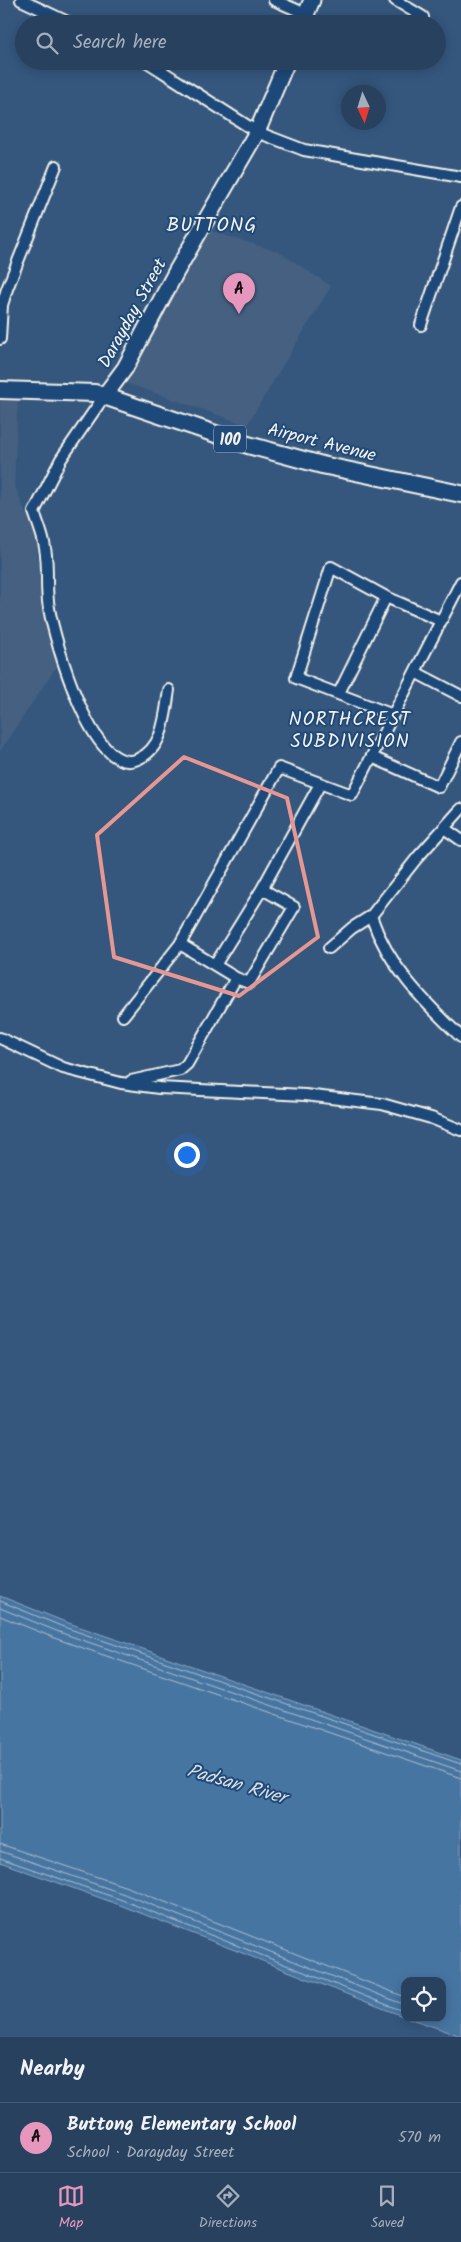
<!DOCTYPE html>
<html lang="en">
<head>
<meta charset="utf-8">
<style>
	:root { --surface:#28415e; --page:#344c67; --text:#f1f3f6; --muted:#a5afbc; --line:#445a73; --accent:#e797bd }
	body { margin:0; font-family:Kalam,sans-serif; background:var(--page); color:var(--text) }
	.controls { position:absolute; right:15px; bottom:15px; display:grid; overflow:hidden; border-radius:10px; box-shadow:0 2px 12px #0003 }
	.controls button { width:45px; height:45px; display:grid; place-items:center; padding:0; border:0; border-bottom:1px solid var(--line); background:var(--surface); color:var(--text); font:25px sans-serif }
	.compass { position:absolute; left:341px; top:85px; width:45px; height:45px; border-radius:50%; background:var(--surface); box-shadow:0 2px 12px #0003; rotate:176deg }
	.you { position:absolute; left:186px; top:1154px; width:18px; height:18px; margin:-12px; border:4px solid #fff; border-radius:50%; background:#1a73e8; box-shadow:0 0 0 8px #1a73e833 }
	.badge { display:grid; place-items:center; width:32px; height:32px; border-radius:50%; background:var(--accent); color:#111; font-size:16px; font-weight:700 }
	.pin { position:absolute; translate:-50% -41px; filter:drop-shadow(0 1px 2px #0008) }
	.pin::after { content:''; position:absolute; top:26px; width:18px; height:15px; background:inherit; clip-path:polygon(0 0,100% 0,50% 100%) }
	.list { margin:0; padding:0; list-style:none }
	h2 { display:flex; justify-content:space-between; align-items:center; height:65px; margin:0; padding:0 20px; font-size:21px }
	h2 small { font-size:16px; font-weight:400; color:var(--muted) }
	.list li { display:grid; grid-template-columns:32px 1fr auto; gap:15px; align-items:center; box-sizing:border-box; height:70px; padding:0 20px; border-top:1px solid var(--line) }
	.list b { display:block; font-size:19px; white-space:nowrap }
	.list p { margin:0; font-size:16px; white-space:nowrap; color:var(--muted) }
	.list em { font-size:16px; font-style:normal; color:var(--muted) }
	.icon { flex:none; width:28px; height:28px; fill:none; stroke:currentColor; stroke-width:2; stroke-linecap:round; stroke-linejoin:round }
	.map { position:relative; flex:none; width:461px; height:2037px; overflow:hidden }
	.search { position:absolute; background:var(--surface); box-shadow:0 2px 12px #0003; left:15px; right:15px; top:15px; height:55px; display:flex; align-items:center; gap:12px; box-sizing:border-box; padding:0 18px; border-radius:28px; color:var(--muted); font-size:19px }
	.sheet { height:135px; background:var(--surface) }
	nav { display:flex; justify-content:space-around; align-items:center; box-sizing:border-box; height:70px; border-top:1px solid var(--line); background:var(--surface); font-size:14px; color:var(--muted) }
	nav a { display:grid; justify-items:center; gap:2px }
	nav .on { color:var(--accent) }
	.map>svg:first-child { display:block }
	.built { fill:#456081 }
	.water { fill:#4775a2; stroke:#8ca7be }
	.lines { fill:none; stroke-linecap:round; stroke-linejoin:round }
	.shore { stroke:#afbfcc; stroke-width:1 }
	.street-casing { stroke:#f4f1e8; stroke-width:14 }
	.secondary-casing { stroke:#f4f1e8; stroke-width:19 }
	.primary-casing { stroke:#f4f1e8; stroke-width:20 }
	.street { stroke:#1f4a7a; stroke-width:10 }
	.secondary { stroke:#1f4a7a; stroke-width:15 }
	.primary { stroke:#1f4a7a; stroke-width:16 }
	.marked { fill:none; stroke:#e69792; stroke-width:4; stroke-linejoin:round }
	.labels { text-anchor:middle; stroke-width:4; stroke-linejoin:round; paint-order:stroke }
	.shield { fill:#1f4a7a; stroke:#b4bfc7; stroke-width:1 }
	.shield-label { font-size:16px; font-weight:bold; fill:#f4f1e8 }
	.street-label { font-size:18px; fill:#f4f1e8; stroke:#1f4a7a }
	.neighbourhood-label { font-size:19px; letter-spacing:1px; fill:#f4f1e8; stroke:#1f4a7a }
	.water-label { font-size:19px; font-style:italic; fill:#dadede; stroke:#1f4a7a }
	.quarter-label { font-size:20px; letter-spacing:1px; fill:#f4f1e8; stroke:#1f4a7a }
</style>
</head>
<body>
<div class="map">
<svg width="461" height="2037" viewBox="0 0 461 2037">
	<rect width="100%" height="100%" fill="#35577e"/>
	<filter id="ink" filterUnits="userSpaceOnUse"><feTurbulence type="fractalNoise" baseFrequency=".02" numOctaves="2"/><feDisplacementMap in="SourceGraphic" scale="10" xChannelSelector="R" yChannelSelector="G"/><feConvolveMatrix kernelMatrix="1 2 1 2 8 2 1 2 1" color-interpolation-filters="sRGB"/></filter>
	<g filter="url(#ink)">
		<path class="built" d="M 208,230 L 279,252 L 331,286 L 247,425 L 126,383 Z
			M 0,395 L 18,395 L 14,484 L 36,538 L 43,614 L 59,663 L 0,751 Z"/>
		<path class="water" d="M 0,1596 L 63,1621 L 461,1760 L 461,2036 L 408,2018 L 442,2018 L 442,1981 L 405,1981 L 405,2017 L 120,1905 L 0,1862 Z"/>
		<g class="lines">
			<path class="shore" d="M 0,1601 L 61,1626 L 461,1764
				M 0,1608 L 59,1632 L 461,1771
				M 0,1616 L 57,1639 L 461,1778
				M 0,1844 L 127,1887 L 405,1997
				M 0,1851 L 124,1894 L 405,2005
				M 0,1858 L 122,1900 L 405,2012"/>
			<g class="street-casing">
				<path id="street" d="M 21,0 L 72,24
					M 274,0 L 306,14
					M 395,0 L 423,17
					M 146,61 L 257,132 L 304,150 L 461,177
					M 421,325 L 461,207
					M 0,339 L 2,305 L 7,289 L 56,166
					M 105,395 L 61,459 L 34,512 C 38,524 43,535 45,548 C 49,568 45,588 49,608 C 54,638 93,780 138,759 C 164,748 165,715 169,690
					M 415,672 L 461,696
					M 339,693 L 386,597
					M 393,715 L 296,678 L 331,567 L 386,597 L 441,621 L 461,582
					M 372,757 L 439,787 L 461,742
					M 461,809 L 417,858 L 371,916 C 388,966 423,1001 461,1037
					M 444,828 L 461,840
					M 180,944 L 236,978
					M 329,948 L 352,928 L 371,916
					M 215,965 L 262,889 L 320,784
					M 123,1016 L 180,944 L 279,768 L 352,795 L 441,621
					M 0,1038 L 63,1068 L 121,1083 L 159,1088 L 305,1095 L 382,1104 L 431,1118 L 461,1130
					M 131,1081 L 180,1070 L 187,1064 L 236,978 L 249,983 L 294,907 L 262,889"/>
			</g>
			<g class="secondary-casing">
				<path id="secondary" d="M 302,24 L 312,0
					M 105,395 L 125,368 L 176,272 L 257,132 L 287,61"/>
			</g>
			<g class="primary-casing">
				<path id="primary" d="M 0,390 L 95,393 L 248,445 L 322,465 L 461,494"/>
			</g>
			<use href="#street" class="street"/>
			<use href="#secondary" class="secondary"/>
			<use href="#primary" class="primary"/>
		</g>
	</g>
	<path class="marked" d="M 184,757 L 287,798 L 318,937 L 239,996 L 114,957 L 97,835 Z"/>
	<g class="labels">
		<rect class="shield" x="214" y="425.5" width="32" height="27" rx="4"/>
		<g class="shield-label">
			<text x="230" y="445">100</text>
		</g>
		<g class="street-label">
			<text transform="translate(132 313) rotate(-61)" y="6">Darayday Street</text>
			<text transform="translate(322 442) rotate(14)" y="6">Airport Avenue</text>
		</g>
		<g class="neighbourhood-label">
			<text x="350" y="725">NORTHCREST<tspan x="350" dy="22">SUBDIVISION</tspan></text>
		</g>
		<g class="water-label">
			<text transform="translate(237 1783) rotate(16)" y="7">Padsan River</text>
		</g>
		<g class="quarter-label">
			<text x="212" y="231">BUTTONG</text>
		</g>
	</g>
</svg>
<div class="controls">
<button><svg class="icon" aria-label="locate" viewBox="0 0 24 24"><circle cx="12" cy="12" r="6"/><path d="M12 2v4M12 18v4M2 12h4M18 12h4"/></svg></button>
</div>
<svg class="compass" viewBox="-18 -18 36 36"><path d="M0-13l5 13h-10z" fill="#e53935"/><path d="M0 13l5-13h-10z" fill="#a5afbc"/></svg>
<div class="you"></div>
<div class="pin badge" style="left:239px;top:314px">A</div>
<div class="search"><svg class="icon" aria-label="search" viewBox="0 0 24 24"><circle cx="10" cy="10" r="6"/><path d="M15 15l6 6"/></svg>Search here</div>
</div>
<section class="sheet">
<h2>Nearby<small></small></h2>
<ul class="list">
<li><span class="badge">A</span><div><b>Buttong Elementary School</b><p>School · Darayday Street</p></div><em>570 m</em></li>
</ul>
</section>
<nav>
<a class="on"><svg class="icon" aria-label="map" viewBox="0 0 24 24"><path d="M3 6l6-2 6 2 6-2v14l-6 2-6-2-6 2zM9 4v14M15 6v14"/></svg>Map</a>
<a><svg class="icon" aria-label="directions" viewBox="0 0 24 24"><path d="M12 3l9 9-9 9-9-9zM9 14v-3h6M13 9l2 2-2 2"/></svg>Directions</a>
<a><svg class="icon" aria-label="saved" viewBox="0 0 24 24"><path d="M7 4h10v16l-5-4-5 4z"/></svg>Saved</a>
</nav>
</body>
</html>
